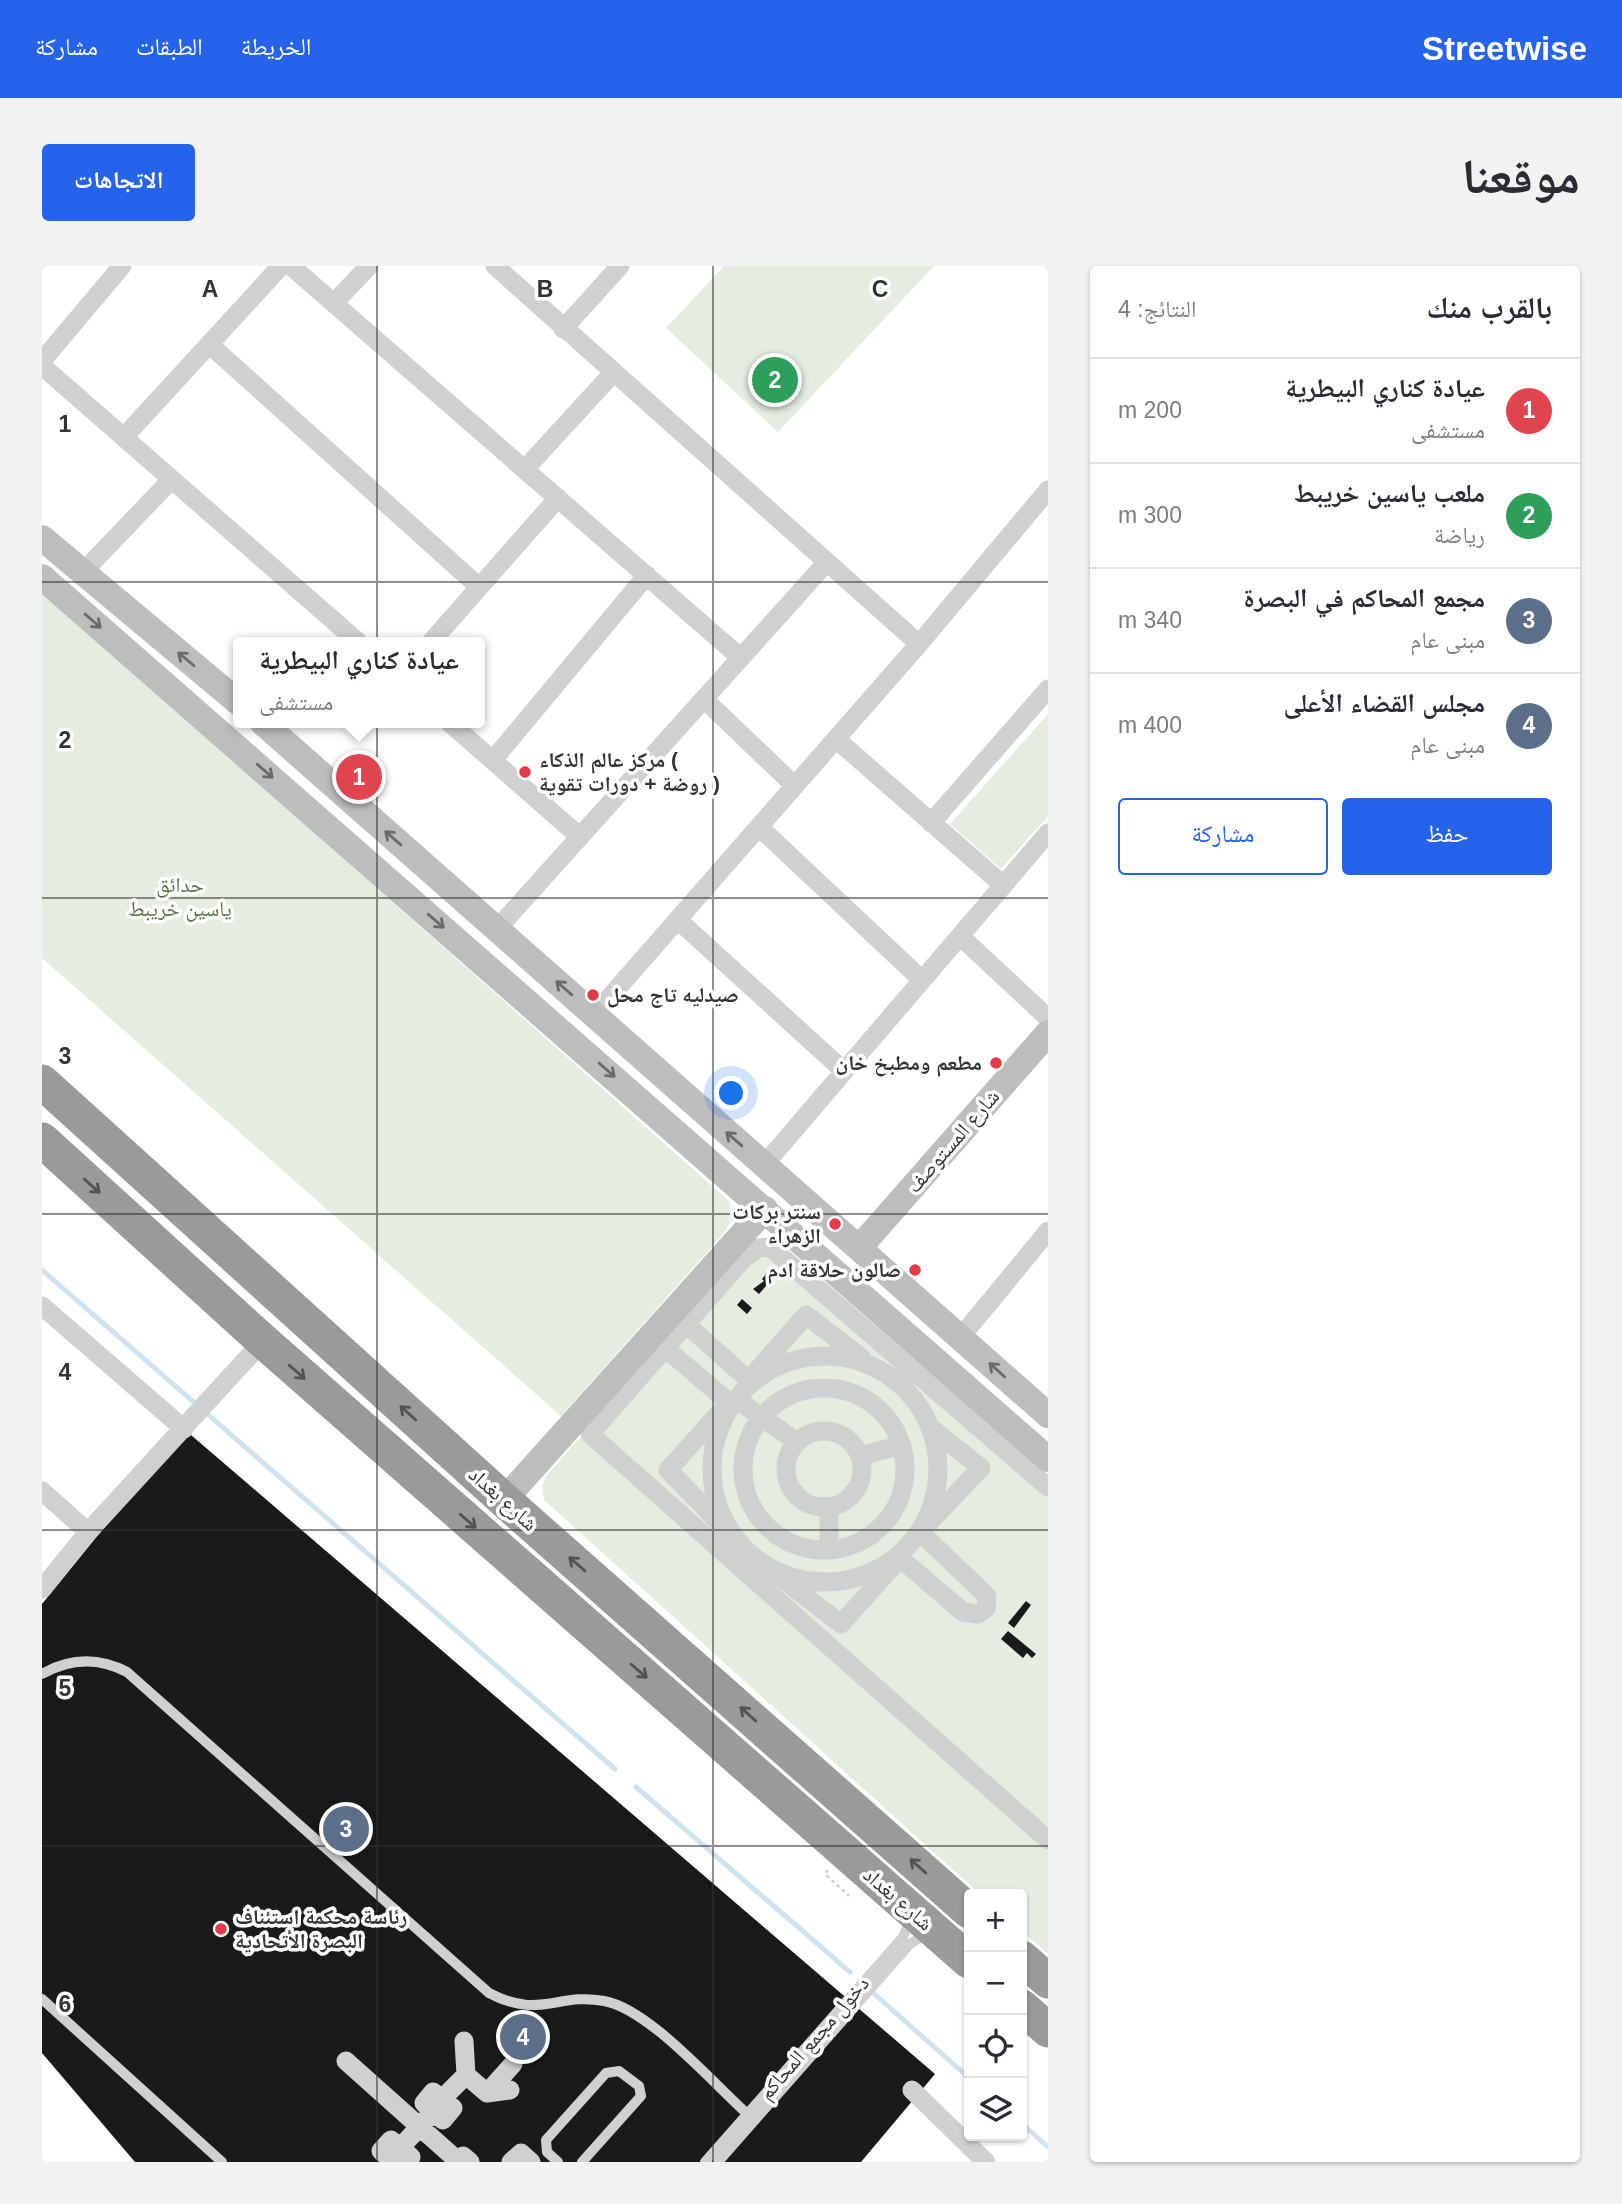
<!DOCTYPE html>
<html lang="ar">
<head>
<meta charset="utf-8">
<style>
	:root { --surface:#fff; --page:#f2f2f3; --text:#2b2b33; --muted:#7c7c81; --line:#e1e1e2; --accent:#2563eb }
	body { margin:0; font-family:Helvetica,"Noto Naskh Arabic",sans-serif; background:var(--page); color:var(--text); direction:rtl }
	.controls { position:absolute; right:21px; bottom:21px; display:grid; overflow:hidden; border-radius:7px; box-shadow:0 2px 5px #0004 }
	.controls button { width:63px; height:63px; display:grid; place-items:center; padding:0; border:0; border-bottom:2px solid var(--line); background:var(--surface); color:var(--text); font:35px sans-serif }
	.you { position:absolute; left:690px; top:828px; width:24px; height:24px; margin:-18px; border:5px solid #fff; border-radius:50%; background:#1a73e8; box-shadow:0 0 0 10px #1a73e833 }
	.badge { display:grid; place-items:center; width:46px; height:46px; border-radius:50%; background:var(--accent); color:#fff; font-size:23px; font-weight:700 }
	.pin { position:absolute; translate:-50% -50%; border:4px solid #fff; box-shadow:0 2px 7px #0006 }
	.popup { position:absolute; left:191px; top:371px; width:252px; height:91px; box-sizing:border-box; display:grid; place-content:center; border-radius:7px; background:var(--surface); filter:drop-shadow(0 2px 5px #0005); font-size:23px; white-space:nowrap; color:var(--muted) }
	.popup b { font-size:26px; color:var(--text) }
	.popup::after { content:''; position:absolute; left:50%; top:100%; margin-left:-14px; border:14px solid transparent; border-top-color:var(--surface) }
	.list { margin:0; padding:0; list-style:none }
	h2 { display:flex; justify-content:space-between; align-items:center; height:91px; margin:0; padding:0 28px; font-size:30px }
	h2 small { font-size:23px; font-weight:400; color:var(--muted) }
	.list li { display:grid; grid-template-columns:46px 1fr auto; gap:21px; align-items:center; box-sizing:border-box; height:105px; padding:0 28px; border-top:2px solid var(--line) }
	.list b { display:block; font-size:26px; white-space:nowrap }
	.list p { margin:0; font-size:23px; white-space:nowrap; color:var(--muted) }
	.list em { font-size:23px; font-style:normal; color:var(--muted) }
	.actions { display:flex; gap:14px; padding:21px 28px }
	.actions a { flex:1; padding:16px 0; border:2px solid var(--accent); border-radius:7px; text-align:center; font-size:24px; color:var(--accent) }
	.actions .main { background:var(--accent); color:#fff }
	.icon { flex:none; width:38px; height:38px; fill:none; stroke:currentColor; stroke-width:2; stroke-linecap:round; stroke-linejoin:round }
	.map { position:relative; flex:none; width:1006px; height:1896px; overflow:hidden; direction:ltr; border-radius:7px }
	header { display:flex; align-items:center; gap:42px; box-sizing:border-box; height:98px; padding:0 35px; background:var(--accent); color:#fff }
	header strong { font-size:33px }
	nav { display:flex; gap:38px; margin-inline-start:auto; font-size:24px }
	.intro { display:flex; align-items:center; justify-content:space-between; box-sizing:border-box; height:168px; padding:0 42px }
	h1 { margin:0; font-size:49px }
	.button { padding:18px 32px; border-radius:7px; background:var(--accent); color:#fff; font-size:24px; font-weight:700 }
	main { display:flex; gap:42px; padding:0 42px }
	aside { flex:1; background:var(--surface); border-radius:7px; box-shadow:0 2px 5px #0004 }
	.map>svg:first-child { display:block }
	.green { fill:#e6ecdf }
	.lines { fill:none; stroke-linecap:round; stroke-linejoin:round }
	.stream { stroke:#cfe2ee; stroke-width:5 }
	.building { fill:#1a1a1a }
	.path { stroke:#cdcdcd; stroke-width:2.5; stroke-dasharray:3.5 3.5; stroke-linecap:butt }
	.lane { stroke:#d0d0d0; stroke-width:10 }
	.street { stroke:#d0d0d0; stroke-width:19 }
	.secondary { stroke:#bdbdbd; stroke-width:26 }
	.highway { stroke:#9a9a9a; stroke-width:35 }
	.oneway { stroke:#6a6a6a }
	.oneway2 { stroke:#525252 }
	.grid { fill:none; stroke:#333; stroke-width:2; stroke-opacity:0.55 }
	.poi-dot { fill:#e63946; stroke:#fff; stroke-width:2.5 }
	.labels { text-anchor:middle; stroke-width:7; stroke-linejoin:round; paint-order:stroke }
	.poi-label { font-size:21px; font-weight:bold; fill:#333; stroke:#fff; text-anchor:start }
	.park-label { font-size:21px; fill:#56703f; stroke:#fff }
	.street-label { font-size:21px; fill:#333; stroke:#fff }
	.grid-label { font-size:23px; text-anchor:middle; font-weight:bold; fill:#333; stroke:#fff; stroke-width:7; stroke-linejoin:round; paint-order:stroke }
</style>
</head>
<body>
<header>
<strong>Streetwise</strong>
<nav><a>الخريطة</a><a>الطبقات</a><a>مشاركة</a></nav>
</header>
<div class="intro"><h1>موقعنا</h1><a class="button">الاتجاهات</a></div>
<main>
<aside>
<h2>بالقرب منك<small>النتائج: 4</small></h2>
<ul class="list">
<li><span class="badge" style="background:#e0444e">1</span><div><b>عيادة كناري البيطرية</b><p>مستشفى</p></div><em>200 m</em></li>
<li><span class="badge" style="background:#2e9e5b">2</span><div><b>ملعب ياسين خريبط</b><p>رياضة</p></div><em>300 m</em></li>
<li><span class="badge" style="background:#5c6f8a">3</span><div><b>مجمع المحاكم في البصرة</b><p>مبنى عام</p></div><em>340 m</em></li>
<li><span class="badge" style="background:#5c6f8a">4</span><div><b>مجلس القضاء الأعلى</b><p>مبنى عام</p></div><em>400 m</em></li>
</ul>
<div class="actions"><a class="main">حفظ</a><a>مشاركة</a></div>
</aside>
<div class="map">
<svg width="1006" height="1896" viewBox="0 0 1006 1896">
	<rect width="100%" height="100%" fill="#fff"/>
	<path class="green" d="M 682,0 L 892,0 L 736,166 L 624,62 Z
		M 0,325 L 687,935 L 690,954 L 681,968 L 519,1150 L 0,692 Z
		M 1006,448 L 1006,550 L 959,603 L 908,558 Z
		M 710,977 L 1006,1214 L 1006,1688 L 980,1665 L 980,1628 L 938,1628 L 502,1234 L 500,1220 L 504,1210 Z"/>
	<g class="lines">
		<path class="stream" d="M 0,1004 L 573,1503
			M 594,1521 L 808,1706
			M 828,1724 L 927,1812
			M 980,1858 L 1006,1881"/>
	</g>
	<path class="building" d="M 725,1007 L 731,1012 L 717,1028 L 711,1023 L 722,1015 L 720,1013 Z
		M 700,1033 L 710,1042 L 705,1048 L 695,1039 Z
		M 142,1163 L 893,1808 L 819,1896 L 93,1896 L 0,1787 L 0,1338 Z
		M 984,1335 L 989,1339 L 972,1362 L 966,1357 Z
		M 966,1365 L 994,1388 L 990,1392 L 985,1387 L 981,1392 L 959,1373 Z"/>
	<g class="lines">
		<path class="path" d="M 786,1604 L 783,1608 L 807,1630"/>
		<path class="lane" d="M 0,1408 C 28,1392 56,1391 85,1406 L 447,1727 C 498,1754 516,1726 562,1735 C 608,1743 675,1822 712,1854
			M 0,1733 L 180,1896
			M 516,1896 L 505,1886 L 504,1874 L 564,1807 L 577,1805 L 597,1820 L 599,1830 L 540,1896
			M 663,1896 L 861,1671 L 868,1653
			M 676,1896 L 868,1678 L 885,1667"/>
		<path class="street" d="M 249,0 L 699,392
			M 453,0 L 877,378
			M 292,37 L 327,0
			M 521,63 L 578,0
			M 167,78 L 436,320
			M 0,95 L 80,0
			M 0,100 L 316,376
			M 82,171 L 239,0
			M 483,203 L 572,106
			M 41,306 L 130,213
			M 389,376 L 516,232
			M 662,433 L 753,520
			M 408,457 L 538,571
			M 794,473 L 961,619
			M 451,494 L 605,309
			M 889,557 L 1006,423
			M 717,561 L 880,714
			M 636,654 L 802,805
			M 455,663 L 785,296
			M 918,670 L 1006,752
			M 552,749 L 877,378 L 1006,224
			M 722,899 L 1006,567
			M 0,1040 L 142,1163
			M 644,1058 L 710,1117
			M 918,1072 L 1006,965
			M 623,1082 L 690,1139
			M670 1203a113 113 0 1 1 226 0a113 113 0 1 1-226 0Z
			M 712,1108 L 764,1049 L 820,1092
			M701 1203a81 81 0 1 1 162 0a81 81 0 1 1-162 0Z
			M 694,1133 L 755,1176
			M 687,1136 L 626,1204 L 708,1288 L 799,1358 L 858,1292 L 921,1346 L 936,1348 L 944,1342 L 945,1330 L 878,1266 L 939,1202 L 889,1162
			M744 1203a38 38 0 1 1 76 0a38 38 0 1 1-76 0Z
			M 818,1190 L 860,1179
			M 1006,1221 L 728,981 L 717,982 L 701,993 L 548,1168 L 1006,1574
			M 0,1225 L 46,1266
			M 787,1241 L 787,1283
			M 0,1323 L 46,1266 L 221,1075
			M 422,1775 L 424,1809
			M 304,1795 L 416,1895 L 421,1890 L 428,1896
			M 870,1824 L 944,1896
			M 445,1827 L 471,1798
			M 400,1833 L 424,1809 L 445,1827 L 468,1824
			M 358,1882 L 391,1846 L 401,1854 L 411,1842 L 391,1826 L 382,1837 L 391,1846
			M 352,1896 L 339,1885 L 349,1874 L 369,1891 L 363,1896
			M 469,1896 L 479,1887 L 489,1896"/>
		<path class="secondary" d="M 0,272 L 196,436
			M 0,311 L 1006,1193
			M 221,457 L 1006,1149
			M 817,982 L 1006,767
			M 462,1234 L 723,943"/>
		<path class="highway" d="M 0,816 L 462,1234 L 927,1645
			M 0,874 L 221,1075 L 927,1695
			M 980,1692 L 1006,1715
			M 980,1741 L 1006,1764"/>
	</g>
	<defs><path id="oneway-shaft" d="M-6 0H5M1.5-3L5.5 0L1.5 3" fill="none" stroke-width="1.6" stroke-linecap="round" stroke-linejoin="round" transform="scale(1.75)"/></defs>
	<g class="oneway">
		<use href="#oneway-shaft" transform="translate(51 355) rotate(41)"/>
		<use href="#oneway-shaft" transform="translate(144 393) rotate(-140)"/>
		<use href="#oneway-shaft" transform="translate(223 505) rotate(41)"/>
		<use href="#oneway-shaft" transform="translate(351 572) rotate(-139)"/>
		<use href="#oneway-shaft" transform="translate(394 655) rotate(41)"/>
		<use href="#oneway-shaft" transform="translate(522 722) rotate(-139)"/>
		<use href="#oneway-shaft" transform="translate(565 804) rotate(41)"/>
		<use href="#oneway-shaft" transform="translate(692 873) rotate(-139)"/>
		<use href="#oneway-shaft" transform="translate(955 1104) rotate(-138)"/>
	</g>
	<g class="oneway2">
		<use href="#oneway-shaft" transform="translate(50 920) rotate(42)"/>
		<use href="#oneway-shaft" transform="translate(255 1106) rotate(41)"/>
		<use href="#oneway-shaft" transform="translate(366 1147) rotate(-138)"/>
		<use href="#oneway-shaft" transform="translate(426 1255) rotate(41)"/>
		<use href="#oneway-shaft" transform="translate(535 1298) rotate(-139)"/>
		<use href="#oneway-shaft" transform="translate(597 1405) rotate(41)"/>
		<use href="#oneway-shaft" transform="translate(706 1448) rotate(-138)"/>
		<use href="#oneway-shaft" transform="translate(876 1600) rotate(-138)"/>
	</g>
	<path class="grid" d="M 335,0 L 335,1896M 671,0 L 671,1896M 0,316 L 1006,316M 0,632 L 1006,632M 0,948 L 1006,948M 0,1264 L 1006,1264M 0,1580 L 1006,1580"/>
	<g class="poi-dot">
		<circle cx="483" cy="506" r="7"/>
		<circle cx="551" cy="729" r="7"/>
		<circle cx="954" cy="797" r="7"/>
		<circle cx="793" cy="958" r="7"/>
		<circle cx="873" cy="1004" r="7"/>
		<circle cx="179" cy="1663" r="7"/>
	</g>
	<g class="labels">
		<g class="poi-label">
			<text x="497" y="501">مركز عالم الذكاء (<tspan x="497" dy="24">روضة + دورات تقوية )</tspan></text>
			<text x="565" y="736">صيدليه تاج محل</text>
			<text x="940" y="804" text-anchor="end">مطعم ومطبخ خان</text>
			<text x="779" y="953" text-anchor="end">سنتر بركات<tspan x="779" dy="24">الزهراء</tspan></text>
			<text x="859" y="1011" text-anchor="end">صالون حلاقة ادم</text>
			<text x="193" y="1658">رئاسة محكمة استئناف<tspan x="193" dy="24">البصرة الأتحادية</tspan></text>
		</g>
		<g class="park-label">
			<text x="138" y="626">حدائق<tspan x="138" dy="24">ياسين خريبط</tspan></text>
		</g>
		<g class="street-label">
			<text transform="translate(911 875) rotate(-49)" y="7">شارع المستوصف</text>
			<text transform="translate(461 1233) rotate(42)" y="7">شارع بغداد</text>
			<text transform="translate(856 1633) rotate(41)" y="7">شارع بغداد</text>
			<text transform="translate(772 1772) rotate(-49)" y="7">دخول مجمع المحاكم</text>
		</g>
	</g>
	<g class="grid-label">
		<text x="168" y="31">A</text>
		<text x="503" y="31">B</text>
		<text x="838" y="31">C</text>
		<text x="23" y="166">1</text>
		<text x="23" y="482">2</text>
		<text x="23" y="798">3</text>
		<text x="23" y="1114">4</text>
		<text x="23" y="1430">5</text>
		<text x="23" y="1746">6</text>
	</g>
</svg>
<div class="controls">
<button>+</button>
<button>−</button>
<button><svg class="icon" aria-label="locate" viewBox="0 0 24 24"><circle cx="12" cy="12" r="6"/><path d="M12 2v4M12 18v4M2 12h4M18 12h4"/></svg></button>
<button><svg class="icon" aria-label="layers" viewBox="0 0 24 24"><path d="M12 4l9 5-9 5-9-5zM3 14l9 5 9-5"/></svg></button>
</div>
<div class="you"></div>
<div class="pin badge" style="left:317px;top:511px;background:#e0444e">1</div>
<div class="popup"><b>عيادة كناري البيطرية</b>مستشفى</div>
<div class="pin badge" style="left:733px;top:114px;background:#2e9e5b">2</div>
<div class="pin badge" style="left:304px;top:1563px;background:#5c6f8a">3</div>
<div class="pin badge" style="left:481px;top:1771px;background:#5c6f8a">4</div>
</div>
</main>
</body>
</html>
